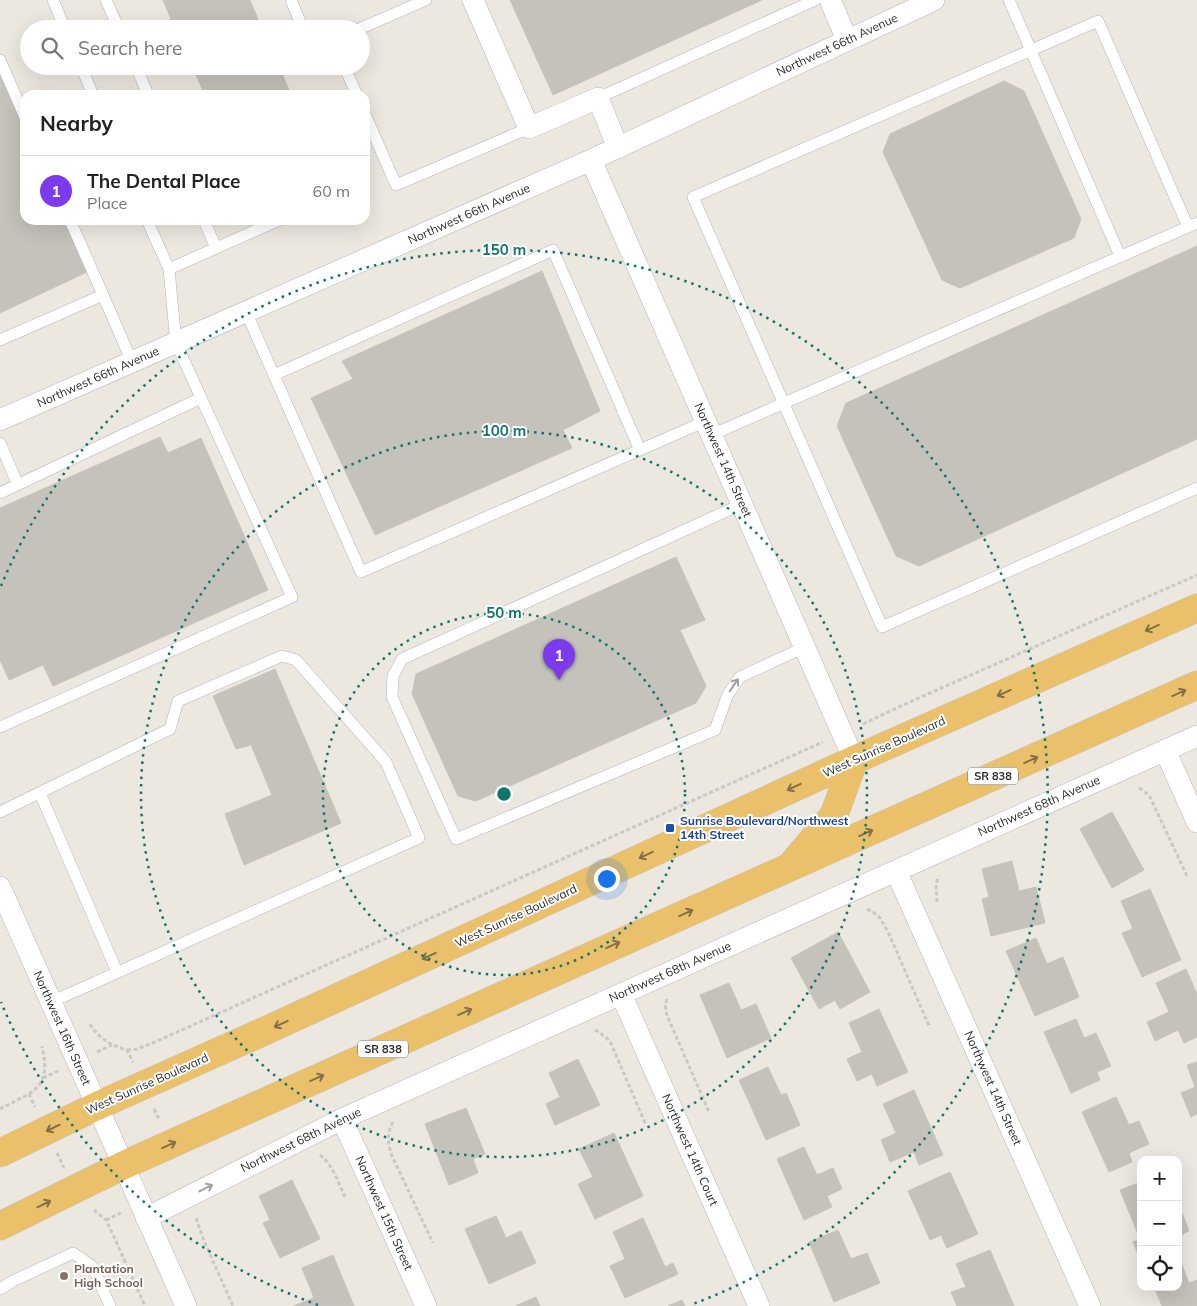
<!DOCTYPE html>
<html lang="en">
<head>
<meta charset="utf-8">
<style>
	:root { --surface:#fff; --page:#f6f6f6; --text:#222; --muted:#767676; --line:#e0e0e0; --accent:#7c3aed }
	body { margin:0; font-family:Mulish,sans-serif; background:var(--page); color:var(--text) }
	.controls { position:absolute; right:15px; bottom:15px; display:grid; overflow:hidden; border-radius:10px; box-shadow:0 5px 20px #0002 }
	.controls button { width:45px; height:45px; display:grid; place-items:center; padding:0; border:0; border-bottom:1px solid var(--line); background:var(--surface); color:var(--text); font:25px sans-serif }
	.you { position:absolute; left:606px; top:878px; width:18px; height:18px; margin:-12px; border:4px solid #fff; border-radius:50%; background:#1a73e8; box-shadow:0 0 0 8px #1a73e833 }
	.badge { display:grid; place-items:center; width:32px; height:32px; border-radius:50%; background:var(--accent); color:#fff; font-size:16px; font-weight:700 }
	.pin { position:absolute; translate:-50% -41px; filter:drop-shadow(0 1px 2px #0008) }
	.pin::after { content:''; position:absolute; top:26px; width:18px; height:15px; background:inherit; clip-path:polygon(0 0,100% 0,50% 100%) }
	.list { margin:0; padding:0; list-style:none }
	h2 { display:flex; justify-content:space-between; align-items:center; height:65px; margin:0; padding:0 20px; font-size:21px }
	h2 small { font-size:16px; font-weight:400; color:var(--muted) }
	.list li { display:grid; grid-template-columns:32px 1fr auto; gap:15px; align-items:center; box-sizing:border-box; height:70px; padding:0 20px; border-top:1px solid var(--line) }
	.list b { display:block; font-size:19px; white-space:nowrap }
	.list p { margin:0; font-size:16px; white-space:nowrap; color:var(--muted) }
	.list em { font-size:16px; font-style:normal; color:var(--muted) }
	.icon { flex:none; width:28px; height:28px; fill:none; stroke:currentColor; stroke-width:2; stroke-linecap:round; stroke-linejoin:round }
	.map { position:relative; flex:none; width:1197px; height:1306px; overflow:hidden }
	.search { position:absolute; background:var(--surface); box-shadow:0 5px 20px #0002; left:20px; top:20px; width:350px; height:55px; display:flex; align-items:center; gap:12px; box-sizing:border-box; padding:0 18px; border-radius:28px; color:var(--muted); font-size:19px }
	.panel { position:absolute; background:var(--surface); box-shadow:0 5px 20px #0002; left:20px; top:90px; width:350px; height:135px; border-radius:15px }
	.map>svg:first-child { display:block }
	.building { fill:#c5c2bb; stroke:#c8c4b9 }
	.lines { fill:none; stroke-linecap:round; stroke-linejoin:round }
	.service-casing { stroke:#b3b4be; stroke-width:12 }
	.minor-casing { stroke:#b3b4be; stroke-width:22 }
	.trunk-casing { stroke:#c8c8c8; stroke-width:29 }
	.path { stroke:#c8c8c8; stroke-width:3; stroke-dasharray:4 2.5; stroke-linecap:butt }
	.service { stroke:#fff; stroke-width:11 }
	.minor { stroke:#fff; stroke-width:21 }
	.trunk { stroke:#eac06a; stroke-width:28 }
	.oneway { stroke:#826f48 }
	.oneway2 { stroke:#a0a0a0 }
	.ring { fill:none; stroke:#0f766e; stroke-width:2.5; stroke-dasharray:2.5 5 }
	.transit-dot { fill:#1a4fb4; stroke:#fff; stroke-width:2 }
	.education-dot { fill:#8d6e63; stroke:#fff; stroke-width:2 }
	.labels { text-anchor:middle; stroke-width:4; stroke-linejoin:round; paint-order:stroke }
	.shield { fill:#fff; stroke:#6b6b6b; stroke-width:1 }
	.shield-label { font-size:11px; font-weight:bold; fill:#2c2c2c }
	.street-label { font-size:12px; fill:#2c2c2c; stroke:#fff }
	.transit-label { font-size:12px; font-weight:bold; fill:#164399; stroke:#fff; text-anchor:start }
	.education-label { font-size:12px; font-weight:bold; fill:#785e54; stroke:#fff; text-anchor:start }
	.centre { fill:#0f766e; stroke:#fff; stroke-width:2.5 }
	.ring-label { font-size:15px; text-anchor:middle; font-weight:bold; fill:#0f766e; stroke:#fff; stroke-width:4; stroke-linejoin:round; paint-order:stroke }
</style>
</head>
<body>
<div class="map">
<svg width="1197" height="1306" viewBox="0 0 1197 1306">
	<rect width="100%" height="100%" fill="#ece8e0"/>
	<path class="building" d="M 163,0 L 250,0 L 262,29 L 175,29 Z
		M 510,0 L 762,0 L 553,95 Z
		M 192,66 L 279,66 L 291,95 L 205,95 Z
		M 0,73 L 25,130 L 25,220 L 65,220 L 87,272 L 0,313 Z
		M 1004,81 L 1024,91 L 1081,219 L 1074,238 L 960,288 L 942,280 L 883,152 L 890,134 Z
		M 1197,246 L 1197,439 L 919,566 L 896,556 L 837,426 L 846,403 Z
		M 542,271 L 600,411 L 563,430 L 572,448 L 375,535 L 311,398 L 353,379 L 342,361 Z
		M 160,437 L 168,453 L 201,438 L 268,590 L 53,686 L 43,665 L 9,680 L 0,660 L 0,508 Z
		M 676,557 L 705,620 L 680,630 L 706,686 L 696,703 L 476,801 L 458,796 L 412,694 L 416,674 Z
		M 275,669 L 341,823 L 244,865 L 225,814 L 272,795 L 251,745 L 236,749 L 213,696 Z
		M 1112,812 L 1144,870 L 1112,888 L 1080,829 Z
		M 1012,861 L 1019,891 L 1036,887 L 1045,923 L 991,936 L 982,899 L 989,897 L 982,869 Z
		M 1150,889 L 1181,960 L 1142,977 L 1122,933 L 1133,929 L 1121,901 Z
		M 838,932 L 870,992 L 840,1009 L 835,1000 L 819,1009 L 791,958 Z
		M 1036,938 L 1047,964 L 1063,957 L 1079,997 L 1035,1016 L 1006,951 Z
		M 1186,969 L 1197,994 L 1197,1037 L 1184,1043 L 1178,1030 L 1155,1041 L 1147,1022 L 1169,1012 L 1156,983 Z
		M 729,983 L 741,1010 L 756,1004 L 771,1038 L 727,1058 L 700,995 Z
		M 879,1009 L 908,1072 L 877,1086 L 872,1074 L 857,1081 L 847,1059 L 862,1052 L 849,1023 Z
		M 1076,1019 L 1084,1038 L 1096,1033 L 1111,1066 L 1097,1072 L 1100,1080 L 1071,1093 L 1044,1032 Z
		M 578,1059 L 600,1105 L 555,1125 L 546,1104 L 560,1097 L 549,1073 Z
		M 1197,1062 L 1197,1114 L 1191,1117 L 1181,1093 L 1195,1087 L 1187,1065 Z
		M 768,1067 L 781,1095 L 786,1093 L 800,1125 L 766,1140 L 739,1080 Z
		M 914,1090 L 943,1155 L 919,1165 L 914,1152 L 890,1162 L 881,1140 L 896,1133 L 883,1104 Z
		M 1116,1097 L 1129,1125 L 1139,1121 L 1149,1144 L 1129,1153 L 1132,1162 L 1109,1172 L 1082,1112 Z
		M 466,1108 L 485,1154 L 473,1159 L 478,1173 L 449,1185 L 425,1124 Z
		M 614,1133 L 643,1196 L 595,1219 L 578,1184 L 593,1177 L 579,1149 Z
		M 804,1147 L 817,1175 L 833,1168 L 842,1189 L 827,1196 L 832,1207 L 804,1220 L 777,1159 Z
		M 950,1172 L 978,1234 L 947,1248 L 941,1235 L 930,1240 L 908,1191 Z
		M 292,1180 L 320,1239 L 280,1258 L 263,1223 L 270,1220 L 259,1196 Z
		M 1141,1182 L 1141,1255 L 1139,1256 L 1133,1242 L 1140,1239 L 1120,1190 Z
		M 1178,1203 L 1189,1231 L 1178,1236 Z
		M 496,1216 L 506,1238 L 521,1231 L 536,1263 L 489,1284 L 465,1229 Z
		M 643,1218 L 665,1267 L 673,1263 L 678,1274 L 625,1298 L 610,1266 L 625,1259 L 613,1232 Z
		M 838,1230 L 851,1259 L 867,1253 L 880,1283 L 834,1302 L 809,1242 Z
		M 990,1250 L 1014,1306 L 957,1306 L 951,1292 L 966,1287 L 956,1264 Z
		M 333,1255 L 354,1306 L 293,1306 L 314,1298 L 302,1268 Z
		M 1181,1262 L 1189,1283 L 1197,1280 L 1197,1306 L 1162,1306 L 1154,1287 L 1178,1287 L 1178,1263 Z
		M 536,1297 L 540,1306 L 515,1306 Z
		M 682,1300 L 685,1306 L 668,1306 Z"/>
	<g class="lines">
		<g class="service-casing">
			<path id="service" d="M 53,0 L 65,29
				M 106,0 L 119,29
				M 291,0 L 303,29
				M 1009,0 L 1120,256
				M 359,29 L 426,0
				M 0,60 L 25,117
				M 81,66 L 93,95
				M 136,66 L 148,95
				M 344,66 L 357,95
				M 598,98 L 815,0
				M 365,114 L 396,185 L 529,128
				M 204,220 L 216,248
				M 1188,227 L 1098,21 L 693,197 L 882,627 L 1197,488
				M 169,269 L 279,220
				M 103,295 L 132,362
				M 246,312 L 361,572 L 706,421
				M 0,340 L 103,295 L 70,220
				M 274,375 L 553,250 L 640,450
				M 711,435 L 1197,223
				M 0,443 L 18,485
				M 0,493 L 201,398
				M 742,504 L 402,659 L 393,676 L 392,697 L 456,839 L 715,730 L 728,694 L 740,677 L 805,647
				M 0,727 L 292,597 L 176,343 L 169,269 L 147,220
				M 40,793 L 117,972
				M 0,812 L 170,729 L 178,701 L 282,656 L 296,660 L 386,762 L 419,838 L 51,1002
				M 0,1289 L 13,1281 L 73,1253 L 93,1267 L 110,1306"/>
		</g>
		<g class="minor-casing">
			<path id="minor" d="M 473,0 L 529,128 L 598,98 L 618,148
				M 830,0 L 847,40
				M 591,160 L 854,760
				M 0,420 L 591,160 L 934,0
				M 1165,750 L 1197,822
				M 896,871 L 1090,1306
				M 0,887 L 186,1306
				M 621,994 L 759,1306
				M 342,1119 L 426,1306
				M 146,1218 L 342,1119 L 1197,736"/>
		</g>
		<g class="trunk-casing">
			<path id="trunk" d="M 794,862 L 834,815 L 854,760
				M 0,1153 L 97,1106 L 267,1030 L 854,760 L 1197,608
				M 0,1226 L 124,1165 L 1197,685"/>
		</g>
		<path class="path" d="M 863,724 L 912,701 L 1197,575
			M 1139,788 L 1144,791 L 1150,797 L 1187,876
			M 937,902 L 936,884 L 939,876
			M 867,909 L 873,912 L 880,918 L 889,934 L 930,1028
			M 667,999 C 664,1007 666,1013 669,1020 L 709,1112
			M 90,1024 C 99,1039 111,1045 127,1050 L 133,1062
			M 595,1030 L 599,1032 L 610,1041 L 646,1125
			M 127,1050 L 137,1049 L 155,1042 L 823,742
			M 97,1052 L 112,1045
			M 43,1078 L 58,1071
			M 29,1094 C 48,1081 46,1067 42,1046
			M 0,1109 L 29,1094 L 35,1107
			M 154,1109 L 160,1121
			M 393,1122 C 386,1134 388,1143 392,1156 L 433,1243
			M 57,1153 L 64,1168
			M 320,1155 C 333,1165 338,1182 345,1197
			M 94,1210 L 106,1220 L 110,1228 L 145,1306
			M 196,1218 L 204,1241 L 233,1306
			M 106,1220 L 121,1213"/>
		<use href="#service" class="service"/>
		<use href="#minor" class="minor"/>
		<use href="#trunk" class="trunk"/>
	</g>
	<defs><path id="oneway-shaft" d="M-6 0H5M1.5-3L5.5 0L1.5 3" fill="none" stroke-width="1.6" stroke-linecap="round" stroke-linejoin="round" transform="scale(1.25)"/></defs>
	<g class="oneway">
		<use href="#oneway-shaft" transform="translate(1152 628) rotate(156)"/>
		<use href="#oneway-shaft" transform="translate(1004 693) rotate(156)"/>
		<use href="#oneway-shaft" transform="translate(1179 693) rotate(-24)"/>
		<use href="#oneway-shaft" transform="translate(1031 760) rotate(-24)"/>
		<use href="#oneway-shaft" transform="translate(794 787) rotate(155)"/>
		<use href="#oneway-shaft" transform="translate(866 833) rotate(-24)"/>
		<use href="#oneway-shaft" transform="translate(646 855) rotate(155)"/>
		<use href="#oneway-shaft" transform="translate(686 913) rotate(-24)"/>
		<use href="#oneway-shaft" transform="translate(613 945) rotate(-24)"/>
		<use href="#oneway-shaft" transform="translate(429 956) rotate(155)"/>
		<use href="#oneway-shaft" transform="translate(465 1012) rotate(-24)"/>
		<use href="#oneway-shaft" transform="translate(281 1024) rotate(155)"/>
		<use href="#oneway-shaft" transform="translate(317 1078) rotate(-24)"/>
		<use href="#oneway-shaft" transform="translate(53 1128) rotate(154)"/>
		<use href="#oneway-shaft" transform="translate(169 1145) rotate(-24)"/>
		<use href="#oneway-shaft" transform="translate(44 1204) rotate(-26)"/>
	</g>
	<g class="oneway2">
		<use href="#oneway-shaft" transform="translate(734 685) rotate(-55)"/>
		<use href="#oneway-shaft" transform="translate(206 1188) rotate(-27)"/>
	</g>
	<g class="ring">
		<circle cx="504" cy="794" r="181"/>
		<circle cx="504" cy="794" r="363"/>
		<path d="M318 1305A544 544 0 0 1 1 1002M1 586A544 544 0 1 1 690 1305"/>
	</g>
	<rect class="transit-dot" x="665" y="823" width="10" height="10" rx="2.5"/>
	<circle class="education-dot" cx="64" cy="1276" r="5"/>
	<g class="labels">
		<g class="shield">
			<rect x="968" y="767.5" width="50" height="17" rx="4"/>
			<rect x="358" y="1040.5" width="50" height="17" rx="4"/>
		</g>
		<g class="shield-label">
			<text x="993" y="780">SR 838</text>
			<text x="383" y="1053">SR 838</text>
		</g>
		<g class="street-label">
			<text transform="translate(837 45) rotate(-25)" y="4">Northwest 66th Avenue</text>
			<text transform="translate(469 214) rotate(-24)" y="4">Northwest 66th Avenue</text>
			<text transform="translate(98 377) rotate(-24)" y="4">Northwest 66th Avenue</text>
			<text transform="translate(723 460) rotate(66)" y="4">Northwest 14th Street</text>
			<text transform="translate(884 747) rotate(-24)" y="4">West Sunrise Boulevard</text>
			<text transform="translate(1039 806) rotate(-24)" y="4">Northwest 68th Avenue</text>
			<text transform="translate(516 916) rotate(-25)" y="4">West Sunrise Boulevard</text>
			<text transform="translate(670 972) rotate(-24)" y="4">Northwest 68th Avenue</text>
			<text transform="translate(62 1028) rotate(66)" y="4">Northwest 16th Street</text>
			<text transform="translate(147 1084) rotate(-24)" y="4">West Sunrise Boulevard</text>
			<text transform="translate(993 1088) rotate(66)" y="4">Northwest 14th Street</text>
			<text transform="translate(301 1140) rotate(-26)" y="4">Northwest 68th Avenue</text>
			<text transform="translate(690 1150) rotate(66)" y="4">Northwest 14th Court</text>
			<text transform="translate(384 1213) rotate(66)" y="4">Northwest 15th Street</text>
		</g>
		<g class="transit-label">
			<text x="680" y="825">Sunrise Boulevard/Northwest<tspan x="680" dy="14">14th Street</tspan></text>
		</g>
		<g class="education-label">
			<text x="74" y="1273">Plantation<tspan x="74" dy="14">High School</tspan></text>
		</g>
	</g>
	<circle cx="504" cy="794" r="8" class="centre"/>
	<g class="ring-label">
		<text x="504" y="255">150 m</text>
		<text x="504" y="436">100 m</text>
		<text x="504" y="618">50 m</text>
	</g>
</svg>
<div class="controls">
<button>+</button>
<button>−</button>
<button><svg class="icon" aria-label="locate" viewBox="0 0 24 24"><circle cx="12" cy="12" r="6"/><path d="M12 2v4M12 18v4M2 12h4M18 12h4"/></svg></button>
</div>
<div class="you"></div>
<div class="pin badge" style="left:559px;top:680px">1</div>
<div class="search"><svg class="icon" aria-label="search" viewBox="0 0 24 24"><circle cx="10" cy="10" r="6"/><path d="M15 15l6 6"/></svg>Search here</div>
<section class="panel">
<h2>Nearby<small></small></h2>
<ul class="list">
<li><span class="badge">1</span><div><b>The Dental Place</b><p>Place</p></div><em>60 m</em></li>
</ul>
</section>
</div>
</body>
</html>
